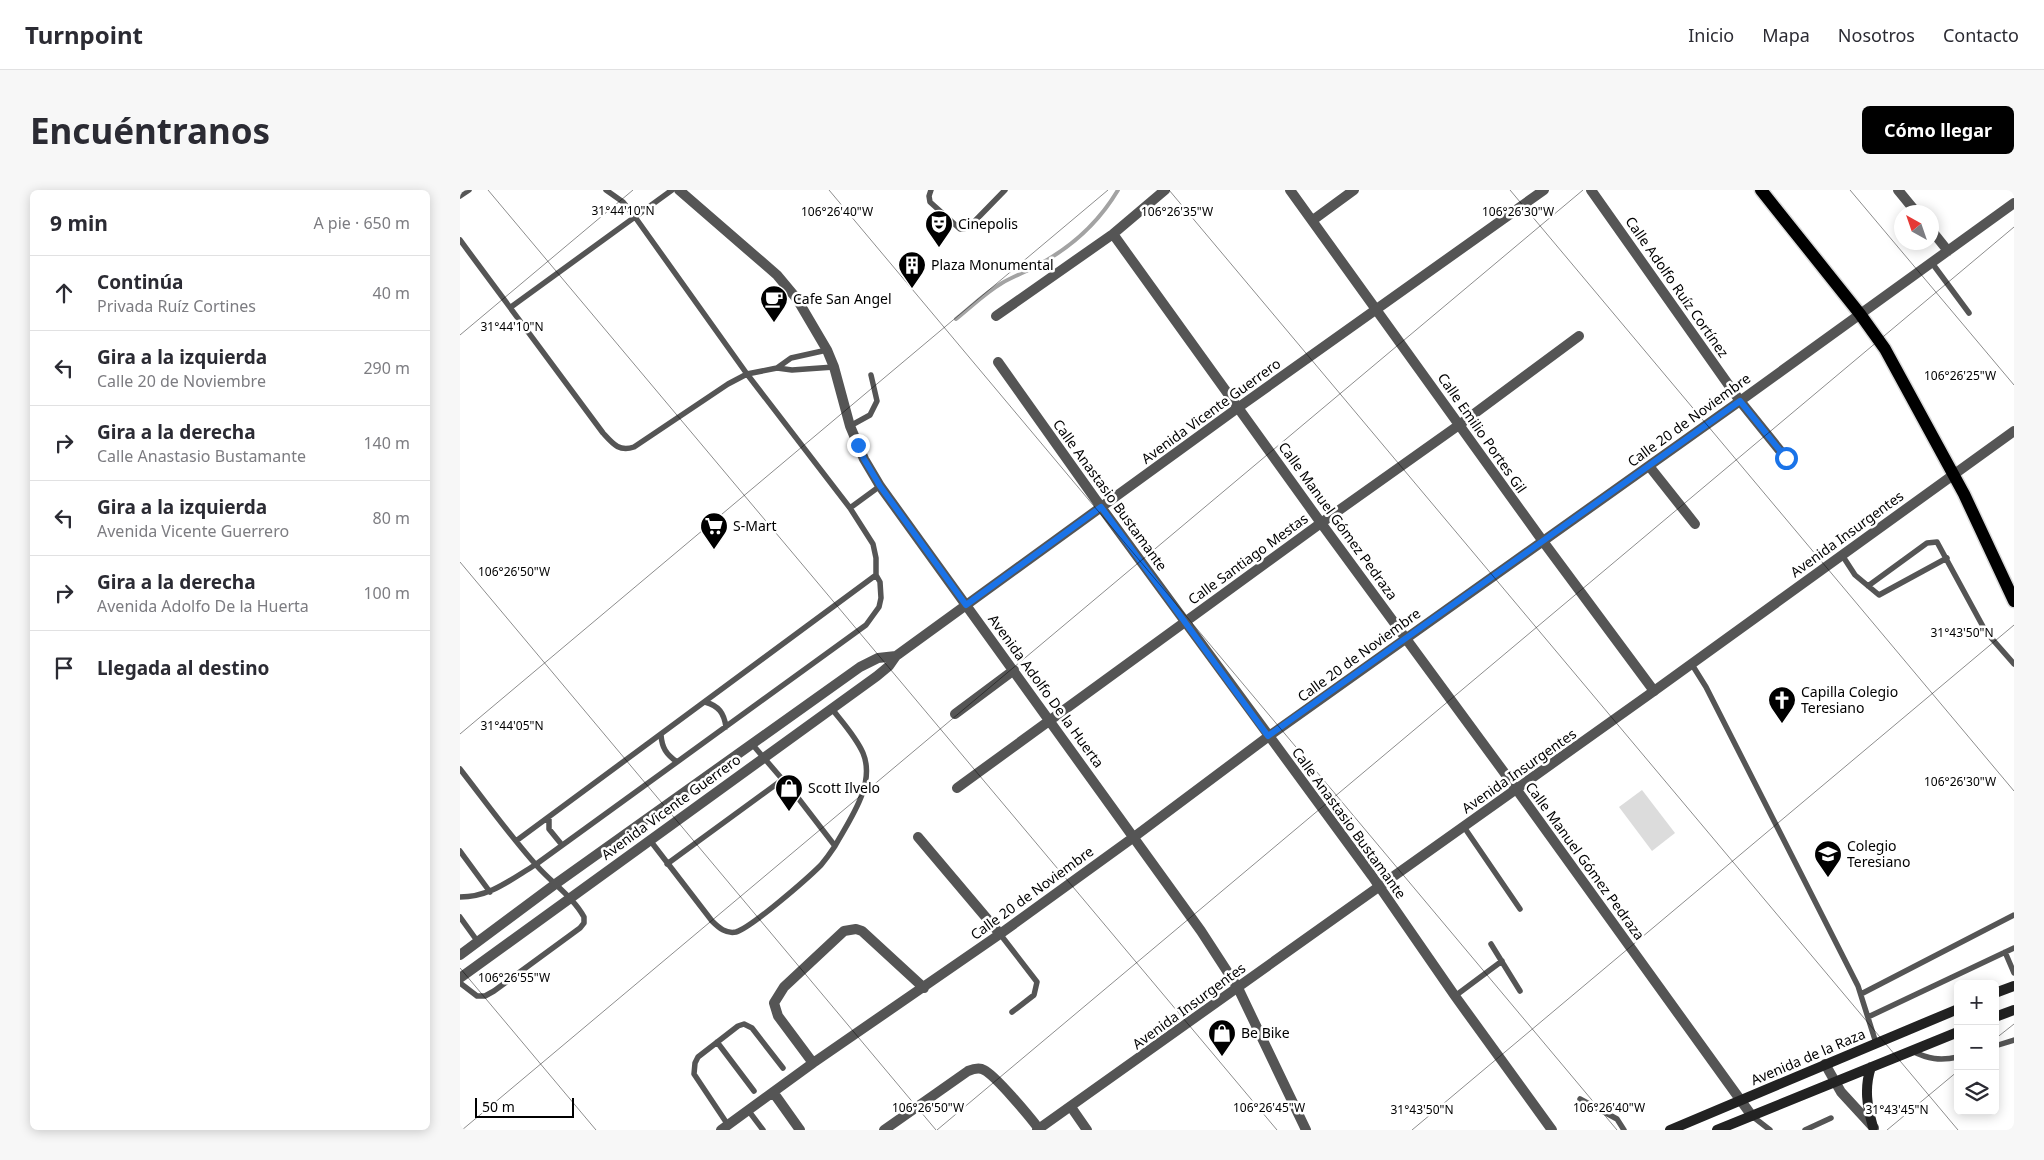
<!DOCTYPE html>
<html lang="es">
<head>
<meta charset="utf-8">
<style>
	:root { --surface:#fff; --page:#f7f7f7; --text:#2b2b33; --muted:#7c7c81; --line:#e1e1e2; --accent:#000 }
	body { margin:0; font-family:"Noto Sans",sans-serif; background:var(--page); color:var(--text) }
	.controls { position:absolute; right:15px; bottom:15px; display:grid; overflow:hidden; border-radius:8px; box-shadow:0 2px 12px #0003 }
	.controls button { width:45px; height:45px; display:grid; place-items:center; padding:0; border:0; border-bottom:1px solid var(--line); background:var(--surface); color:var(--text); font:25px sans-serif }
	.compass { position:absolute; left:1434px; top:15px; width:45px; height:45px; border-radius:50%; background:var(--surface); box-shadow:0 2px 12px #0003; rotate:320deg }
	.scale { position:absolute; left:15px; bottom:12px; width:99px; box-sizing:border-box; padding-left:5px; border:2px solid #000; border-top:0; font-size:14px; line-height:18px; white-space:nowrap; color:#000; -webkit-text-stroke:4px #fff; paint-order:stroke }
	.stop { position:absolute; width:15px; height:15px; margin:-11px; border:4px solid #1a73e8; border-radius:50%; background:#fff }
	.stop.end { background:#1a73e8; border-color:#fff; box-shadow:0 1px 5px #0008 }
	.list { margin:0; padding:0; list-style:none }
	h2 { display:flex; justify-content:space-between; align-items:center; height:65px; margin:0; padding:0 20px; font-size:21px }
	h2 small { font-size:16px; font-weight:400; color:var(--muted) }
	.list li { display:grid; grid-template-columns:32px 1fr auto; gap:15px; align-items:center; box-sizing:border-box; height:75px; padding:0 20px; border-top:1px solid var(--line) }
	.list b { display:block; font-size:19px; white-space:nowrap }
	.list p { margin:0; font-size:16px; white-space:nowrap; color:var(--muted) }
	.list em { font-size:16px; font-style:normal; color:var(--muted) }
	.icon { flex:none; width:28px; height:28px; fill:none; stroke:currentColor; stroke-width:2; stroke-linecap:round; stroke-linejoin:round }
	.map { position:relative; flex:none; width:1554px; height:940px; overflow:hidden; border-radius:8px }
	header { display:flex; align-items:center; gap:30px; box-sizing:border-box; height:70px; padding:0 25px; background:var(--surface); border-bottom:1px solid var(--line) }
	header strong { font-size:24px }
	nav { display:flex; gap:28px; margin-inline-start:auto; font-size:18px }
	.intro { display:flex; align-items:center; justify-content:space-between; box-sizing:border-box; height:120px; padding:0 30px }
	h1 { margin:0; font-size:35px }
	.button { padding:12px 22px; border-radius:8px; background:var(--accent); color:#fff; font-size:18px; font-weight:700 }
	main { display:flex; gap:30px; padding:0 30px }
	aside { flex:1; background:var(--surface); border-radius:8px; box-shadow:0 2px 12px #0003 }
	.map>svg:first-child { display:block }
	.green { fill:#dcdcdc }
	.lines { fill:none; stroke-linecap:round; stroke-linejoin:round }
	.stream { stroke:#a3a3a3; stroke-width:4 }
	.primary-casing { stroke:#dbdbdb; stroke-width:15 }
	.service { stroke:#555; stroke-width:5.5 }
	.minor { stroke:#555; stroke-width:10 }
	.tertiary { stroke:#555; stroke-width:10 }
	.secondary { stroke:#222; stroke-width:10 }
	.primary { stroke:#000; stroke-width:12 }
	.route { stroke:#1a73e8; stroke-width:6 }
	.ticks { fill:none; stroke:#000; stroke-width:1; stroke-opacity:0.45 }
	.labels { text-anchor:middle; stroke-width:5; stroke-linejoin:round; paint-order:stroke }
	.poi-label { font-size:14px; fill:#000; stroke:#fff; text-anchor:start }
	.street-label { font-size:14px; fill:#000; stroke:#fff }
	.ticks-label { font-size:12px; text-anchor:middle; fill:#000; stroke:#fff; stroke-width:5; stroke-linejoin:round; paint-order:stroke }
</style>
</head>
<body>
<header>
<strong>Turnpoint</strong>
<nav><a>Inicio</a><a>Mapa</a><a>Nosotros</a><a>Contacto</a></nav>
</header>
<div class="intro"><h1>Encuéntranos</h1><a class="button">Cómo llegar</a></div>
<main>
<aside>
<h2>9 min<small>A pie · 650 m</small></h2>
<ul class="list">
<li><svg class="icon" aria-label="ahead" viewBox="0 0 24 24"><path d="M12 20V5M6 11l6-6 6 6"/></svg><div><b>Continúa</b><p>Privada Ruíz Cortines</p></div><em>40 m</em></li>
<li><svg class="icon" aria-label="left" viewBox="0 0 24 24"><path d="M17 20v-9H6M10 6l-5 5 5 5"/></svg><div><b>Gira a la izquierda</b><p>Calle 20 de Noviembre</p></div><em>290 m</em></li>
<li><svg class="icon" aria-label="right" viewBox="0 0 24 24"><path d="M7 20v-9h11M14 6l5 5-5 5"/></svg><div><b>Gira a la derecha</b><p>Calle Anastasio Bustamante</p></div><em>140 m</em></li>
<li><svg class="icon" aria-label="left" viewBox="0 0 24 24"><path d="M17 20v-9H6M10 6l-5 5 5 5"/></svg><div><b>Gira a la izquierda</b><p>Avenida Vicente Guerrero</p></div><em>80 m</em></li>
<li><svg class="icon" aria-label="right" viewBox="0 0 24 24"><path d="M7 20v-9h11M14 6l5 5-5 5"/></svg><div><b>Gira a la derecha</b><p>Avenida Adolfo De la Huerta</p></div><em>100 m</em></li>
<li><svg class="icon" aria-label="arrive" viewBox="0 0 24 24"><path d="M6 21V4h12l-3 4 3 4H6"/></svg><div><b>Llegada al destino</b></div></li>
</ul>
</aside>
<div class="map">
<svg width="1554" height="940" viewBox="0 0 1554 940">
	<rect width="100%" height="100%" fill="#fff"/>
	<path class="green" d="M 1182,600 L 1215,643 L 1192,661 L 1159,617 Z"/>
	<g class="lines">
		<path class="stream" d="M 496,129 C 511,117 525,103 542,93 C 554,86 568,81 580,74 C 613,56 639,32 658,0"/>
		<g class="primary-casing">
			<path id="primary" d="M 1301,0 L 1400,124 L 1425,159 L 1504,304 L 1554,411"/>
		</g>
		<path class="service" d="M 471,0 L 469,6 L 470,12 L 500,39 L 508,38 L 545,0
			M 0,6 L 9,0
			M 0,50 L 143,243 C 153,254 159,262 174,257 L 268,194 L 287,184 L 317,178 L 332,180 L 374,177
			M 1472,73 L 1509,123
			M 51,117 L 212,0
			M 317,178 L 331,168 L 367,160
			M 390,236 L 410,225 L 417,211 L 411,185
			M 390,318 L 420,296
			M 1382,365 L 1395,385 L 1419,405 L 1487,368
			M 1408,396 L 1467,353 L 1477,352 L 1526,442 L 1554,474
			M 1231,473 L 1246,497 L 1398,796 L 1416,853
			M 245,512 C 259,516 264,523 266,537
			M 372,519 C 383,533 396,547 403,563 C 416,594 390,629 375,656
			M 201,545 C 202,558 206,564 217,572
			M 0,579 C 25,611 50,646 77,676 C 92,693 114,708 124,727 L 124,733 L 120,738 L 34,801 L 25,806 L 17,806 L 0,793
			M 89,627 L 89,639 L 102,655
			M 1004,637 L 1060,719
			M 189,649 L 252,731 C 259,738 266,744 276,742 C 291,738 348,688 361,675 C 366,669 371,662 375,656 L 335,604 L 292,554
			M 56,651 L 416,385
			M 0,661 L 30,702
			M 207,674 L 322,590
			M 0,707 C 30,707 50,690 75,675 L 406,435 L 419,417 L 421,408 L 420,392 L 416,385 L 416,368 L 413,354 L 390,318 L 287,184 L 175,27 L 163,12 L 146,0
			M 0,727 L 18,752
			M 540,744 L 577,792 L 574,805 L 552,822
			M 1031,754 L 1060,801
			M 1545,762 L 1554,783
			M 1401,804 L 1554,725
			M 995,806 L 1042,771
			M 1408,827 L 1554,758
			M 257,852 L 294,901
			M 1535,856 L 1554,850
			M 1452,861 C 1468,869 1480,871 1498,867
			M 1120,909 L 1157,929 L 1164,940
			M 288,920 L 303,940
			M 1292,926 L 1310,940
			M 268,935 L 234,884 L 235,873 L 238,867 L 278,836 L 284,834 L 292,838 L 323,878
			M 1345,940 L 1371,928"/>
		<path class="minor" d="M 219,0 L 317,85 L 337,109 L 367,160 L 374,177 L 390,236 L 404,269 L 420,296 L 741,741 L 778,798 L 846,940
			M 830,0 L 1082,350 L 1194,501
			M 1131,0 L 1280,211 L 1326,268
			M 1438,0 L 1456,22
			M 853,30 L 894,0
			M 1472,41 L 1488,61
			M 653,44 L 861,333 L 1049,589 L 1292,926
			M 536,126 L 653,44 L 705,0
			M 538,172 L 641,317 L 912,686 L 995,806 L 1092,940
			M 1189,276 L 1235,334
			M 495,524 L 554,480
			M 497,598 L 861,333 L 999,235 L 1119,146
			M 458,647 L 540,744
			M 353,873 L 318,826 L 314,813 L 324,797 L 384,741 L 396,739 L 402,741 L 464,798
			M 1365,874 L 1381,902 L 1414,938
			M 313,902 L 340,940
			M 611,917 L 627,940
			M 261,940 L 353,873 L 540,744 L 674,647 L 809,546 L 1280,211 L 1554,13
			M 424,940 L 508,881 C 513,879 519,877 524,880 C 535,885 570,927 579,939"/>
		<path class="tertiary" d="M 0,765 L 94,695 L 400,477 L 418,468 L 436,466
			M 0,788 L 417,486 L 429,476 L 436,466 L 779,217 L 1084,0
			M 577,940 L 1194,501 L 1554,241"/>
		<path class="secondary" d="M 1535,803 L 1554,796
			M 1535,827 L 1554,820
			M 1411,877 C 1404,898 1407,916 1413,937
			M 1210,940 L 1498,819
			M 1257,940 L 1498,842"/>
		<use href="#primary" class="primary"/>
	</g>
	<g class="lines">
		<path class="route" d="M 398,255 L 404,269 L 420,296 L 506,415 L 641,317 L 808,546 L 1280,211 L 1326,268"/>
	</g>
	<path class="ticks" d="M 28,0 L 817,940M 369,0 L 1157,940M 709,0 L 1498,940M 1050,0 L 1554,601M 1390,0 L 1554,195M 0,145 L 173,0M 0,372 L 476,940M 0,544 L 648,0M 0,778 L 136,940M 1535,849 L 1554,834M 2,940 L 1123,0M 477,940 L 1554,37M 952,940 L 1554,435M 1427,940 L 1498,881"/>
	<defs>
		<g id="theatre-pin" transform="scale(1.4375)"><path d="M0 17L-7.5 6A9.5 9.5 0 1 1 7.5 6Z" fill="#000" stroke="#fff"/><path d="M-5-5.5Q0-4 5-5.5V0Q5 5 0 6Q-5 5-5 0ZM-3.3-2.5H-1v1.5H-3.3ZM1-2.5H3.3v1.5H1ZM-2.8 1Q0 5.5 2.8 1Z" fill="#fff"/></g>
		<g id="building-pin" transform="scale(1.4375)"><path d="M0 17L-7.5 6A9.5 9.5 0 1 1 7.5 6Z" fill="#000" stroke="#fff"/><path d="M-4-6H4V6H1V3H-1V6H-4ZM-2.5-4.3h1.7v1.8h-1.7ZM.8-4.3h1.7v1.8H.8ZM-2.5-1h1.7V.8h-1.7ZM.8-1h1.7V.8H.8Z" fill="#fff"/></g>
		<g id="cafe-pin" transform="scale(1.4375)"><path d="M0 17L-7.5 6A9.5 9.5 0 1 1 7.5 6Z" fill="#000" stroke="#fff"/><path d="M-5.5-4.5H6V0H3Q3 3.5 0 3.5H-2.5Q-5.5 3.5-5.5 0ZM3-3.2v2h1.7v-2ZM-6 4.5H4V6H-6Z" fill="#fff"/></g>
		<g id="supermarket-pin" transform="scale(1.4375)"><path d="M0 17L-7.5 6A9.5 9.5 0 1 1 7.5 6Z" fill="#000" stroke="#fff"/><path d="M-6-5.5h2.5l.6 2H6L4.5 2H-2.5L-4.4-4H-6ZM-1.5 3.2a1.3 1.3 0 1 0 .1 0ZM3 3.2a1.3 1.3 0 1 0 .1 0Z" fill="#fff"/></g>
		<g id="church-pin" transform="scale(1.4375)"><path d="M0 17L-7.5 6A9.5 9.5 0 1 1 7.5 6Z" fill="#000" stroke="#fff"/><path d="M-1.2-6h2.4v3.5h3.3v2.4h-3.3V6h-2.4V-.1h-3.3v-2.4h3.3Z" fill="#fff"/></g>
		<g id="shop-pin" transform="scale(1.4375)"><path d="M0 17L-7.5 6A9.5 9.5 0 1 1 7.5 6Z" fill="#000" stroke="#fff"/><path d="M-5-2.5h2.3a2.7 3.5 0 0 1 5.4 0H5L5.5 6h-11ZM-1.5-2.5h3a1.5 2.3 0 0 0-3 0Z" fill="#fff"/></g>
		<g id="school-pin" transform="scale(1.4375)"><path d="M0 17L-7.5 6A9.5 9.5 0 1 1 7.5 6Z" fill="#000" stroke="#fff"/><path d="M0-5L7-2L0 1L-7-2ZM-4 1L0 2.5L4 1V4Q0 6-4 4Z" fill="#fff"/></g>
	</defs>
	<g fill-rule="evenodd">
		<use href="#theatre-pin" x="479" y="34"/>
		<use href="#building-pin" x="452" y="75"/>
		<use href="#cafe-pin" x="314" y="109"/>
		<use href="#supermarket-pin" x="254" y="336"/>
		<use href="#church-pin" x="1322" y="510"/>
		<use href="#shop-pin" x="329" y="598"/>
		<use href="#school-pin" x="1368" y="664"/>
		<use href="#shop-pin" x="762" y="843"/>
	</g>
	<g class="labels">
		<g class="poi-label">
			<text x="498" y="39">Cinepolis</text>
			<text x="471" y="80">Plaza Monumental</text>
			<text x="333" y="114">Cafe San Angel</text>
			<text x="273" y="341">S-Mart</text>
			<text x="1341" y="507">Capilla Colegio<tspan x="1341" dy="16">Teresiano</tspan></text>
			<text x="348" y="603">Scott Ilvelo</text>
			<text x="1387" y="661">Colegio<tspan x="1387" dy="16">Teresiano</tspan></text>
			<text x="781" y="848">Be Bike</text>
		</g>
		<g class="street-label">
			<text transform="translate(1217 97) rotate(55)" y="5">Calle Adolfo Ruíz Cortínez</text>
			<text transform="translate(751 221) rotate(-36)" y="5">Avenida Vicente Guerrero</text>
			<text transform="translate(1229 230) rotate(-36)" y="5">Calle 20 de Noviembre</text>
			<text transform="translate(1022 243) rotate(55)" y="5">Calle Emilio Portes Gil</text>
			<text transform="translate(650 305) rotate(54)" y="5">Calle Anastasio Bustamante</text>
			<text transform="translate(878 331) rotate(54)" y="5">Calle Manuel Gómez Pedraza</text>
			<text transform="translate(1387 344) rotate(-36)" y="5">Avenida Insurgentes</text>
			<text transform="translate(788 369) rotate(-36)" y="5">Calle Santiago Mestas</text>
			<text transform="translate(899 465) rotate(-36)" y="5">Calle 20 de Noviembre</text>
			<text transform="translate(586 501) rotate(54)" y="5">Avenida Adolfo De la Huerta</text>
			<text transform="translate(1059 581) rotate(-35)" y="5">Avenida Insurgentes</text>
			<text transform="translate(211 617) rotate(-36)" y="5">Avenida Vicente Guerrero</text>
			<text transform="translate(889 633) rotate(54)" y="5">Calle Anastasio Bustamante</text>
			<text transform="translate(1125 671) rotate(54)" y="5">Calle Manuel Gómez Pedraza</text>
			<text transform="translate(572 703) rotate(-36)" y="5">Calle 20 de Noviembre</text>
			<text transform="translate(729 816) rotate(-36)" y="5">Avenida Insurgentes</text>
			<text transform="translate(1348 867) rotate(-23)" y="5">Avenida de la Raza</text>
		</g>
	</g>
	<g class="ticks-label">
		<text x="163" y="25">31°44'10"N</text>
		<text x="377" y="26">106°26'40"W</text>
		<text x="717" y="26">106°26'35"W</text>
		<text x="1058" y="26">106°26'30"W</text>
		<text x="52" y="141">31°44'10"N</text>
		<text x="1500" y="190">106°26'25"W</text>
		<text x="54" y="386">106°26'50"W</text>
		<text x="1502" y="447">31°43'50"N</text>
		<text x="52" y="540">31°44'05"N</text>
		<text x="1500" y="596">106°26'30"W</text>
		<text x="54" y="792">106°26'55"W</text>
		<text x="468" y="922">106°26'50"W</text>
		<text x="809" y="922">106°26'45"W</text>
		<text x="1149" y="922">106°26'40"W</text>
		<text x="962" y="924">31°43'50"N</text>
		<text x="1437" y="924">31°43'45"N</text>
	</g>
</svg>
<div class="controls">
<button>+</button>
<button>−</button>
<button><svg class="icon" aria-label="layers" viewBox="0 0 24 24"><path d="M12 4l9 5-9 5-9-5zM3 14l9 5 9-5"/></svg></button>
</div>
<svg class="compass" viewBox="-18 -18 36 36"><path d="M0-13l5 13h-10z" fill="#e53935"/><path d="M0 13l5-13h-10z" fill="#7c7c81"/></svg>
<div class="scale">50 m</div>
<div class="stop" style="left:1326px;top:268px"></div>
<div class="stop end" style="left:398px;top:255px"></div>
</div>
</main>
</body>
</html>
